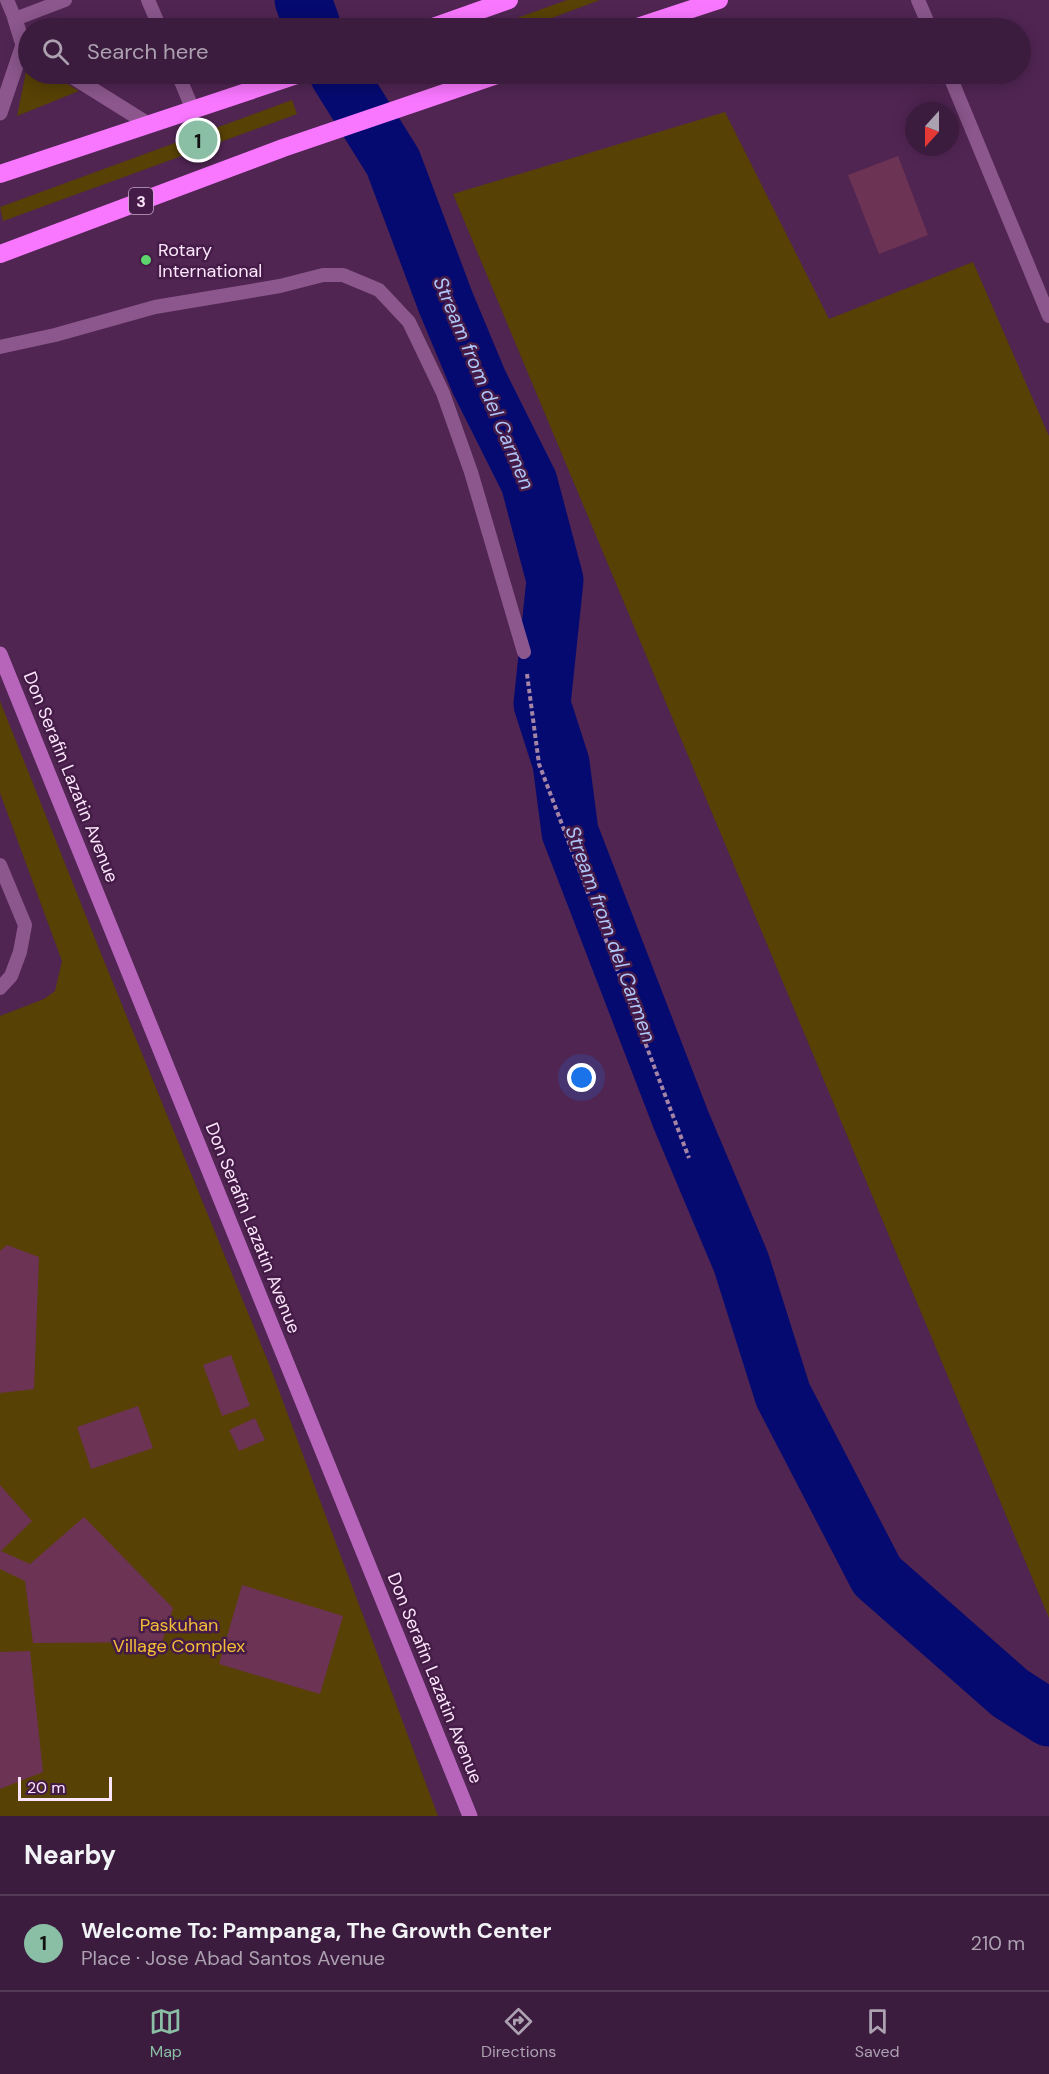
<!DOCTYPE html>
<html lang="en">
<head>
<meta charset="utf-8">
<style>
	:root { --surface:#3c1c3e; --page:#432545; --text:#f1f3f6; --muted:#aca1b0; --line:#553a58; --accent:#8abfa5 }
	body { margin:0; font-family:"DM Sans",sans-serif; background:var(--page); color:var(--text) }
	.compass { position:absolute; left:905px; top:102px; width:54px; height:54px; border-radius:50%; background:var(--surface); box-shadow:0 3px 15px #0003; rotate:201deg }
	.scale { position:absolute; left:18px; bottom:15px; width:94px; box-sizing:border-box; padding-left:6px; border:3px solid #fce6fc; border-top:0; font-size:16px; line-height:21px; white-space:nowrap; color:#fce6fc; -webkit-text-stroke:4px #451b47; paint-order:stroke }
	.you { position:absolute; left:582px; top:1078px; width:21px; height:21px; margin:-15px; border:4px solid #fff; border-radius:50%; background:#1a73e8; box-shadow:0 0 0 9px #1a73e833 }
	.badge { display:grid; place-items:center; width:39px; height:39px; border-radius:50%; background:var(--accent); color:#111; font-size:20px; font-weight:700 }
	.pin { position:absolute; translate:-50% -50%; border:3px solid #fff; box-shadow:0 2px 6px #0006 }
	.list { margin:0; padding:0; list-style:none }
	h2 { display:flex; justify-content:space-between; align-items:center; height:78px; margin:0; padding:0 24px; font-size:26px }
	h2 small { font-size:20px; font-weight:400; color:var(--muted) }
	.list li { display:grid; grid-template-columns:39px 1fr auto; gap:18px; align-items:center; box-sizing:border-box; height:96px; padding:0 24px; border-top:2px solid var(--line) }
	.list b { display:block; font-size:22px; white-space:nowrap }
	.list p { margin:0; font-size:20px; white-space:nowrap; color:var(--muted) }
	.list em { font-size:20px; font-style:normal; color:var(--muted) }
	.icon { flex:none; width:33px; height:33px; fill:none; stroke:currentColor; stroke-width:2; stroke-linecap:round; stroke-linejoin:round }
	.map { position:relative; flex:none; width:1049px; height:1816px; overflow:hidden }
	.search { position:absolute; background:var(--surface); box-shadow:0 3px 15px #0003; left:18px; right:18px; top:18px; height:66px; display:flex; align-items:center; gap:15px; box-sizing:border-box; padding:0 21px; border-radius:33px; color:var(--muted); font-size:22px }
	.sheet { height:174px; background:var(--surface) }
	nav { display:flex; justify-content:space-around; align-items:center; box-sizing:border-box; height:84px; border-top:2px solid var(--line); background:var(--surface); font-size:16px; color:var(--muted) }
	nav a { display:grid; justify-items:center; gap:3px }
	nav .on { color:var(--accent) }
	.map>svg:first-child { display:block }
	.green { fill:#574105 }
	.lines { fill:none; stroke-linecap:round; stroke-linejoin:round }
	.river { stroke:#050a70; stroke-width:57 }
	.building { fill:#6c3354 }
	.path { stroke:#a585a6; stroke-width:4; stroke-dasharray:4.5 3; stroke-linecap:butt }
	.lane { stroke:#8b578c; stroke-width:14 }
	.street { stroke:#8b578c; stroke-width:15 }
	.secondary { stroke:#b765ba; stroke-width:15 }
	.highway { stroke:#f877fe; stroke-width:18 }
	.poi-dot { fill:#5dd56c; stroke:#451b47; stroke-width:2 }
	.labels { text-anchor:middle; stroke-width:5; stroke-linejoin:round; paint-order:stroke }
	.shield { fill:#451b47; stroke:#c5a9c6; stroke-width:1.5 }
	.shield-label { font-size:16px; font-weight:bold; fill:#fce6fc }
	.poi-label { font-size:18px; fill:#fce6fc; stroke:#451b47; text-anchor:start }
	.street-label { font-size:18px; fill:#fce6fc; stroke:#451b47 }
	.park-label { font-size:18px; fill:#f4bf37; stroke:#451b47 }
	.water-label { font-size:20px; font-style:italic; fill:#afc6f9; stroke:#451b47 }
</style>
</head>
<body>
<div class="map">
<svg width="1049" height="1816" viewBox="0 0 1049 1816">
	<rect width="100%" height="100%" fill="#502552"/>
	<path class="green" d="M 567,0 L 600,0 L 525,28 L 489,28 Z
		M 28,62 L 28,74 L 51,74 L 79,91 L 17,116 Z
		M 292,100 L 297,114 L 3,221 L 0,207 Z
		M 725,112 L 829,319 L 973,262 L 1049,436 L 1049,1618 L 453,194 Z
		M 0,701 L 102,956 L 269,1364 L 438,1816 L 0,1816 L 0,1016 L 44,999 L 55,991 L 62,961 L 0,793 Z"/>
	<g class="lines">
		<path class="river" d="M 303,0 L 313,28
			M 338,74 L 393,162 L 446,303 L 479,382 L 529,482 L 555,580 L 542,704 L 561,763 L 570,832 L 681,1120 L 741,1262 L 783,1395 L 877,1576 L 1010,1693 L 1049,1718"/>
	</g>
	<path class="building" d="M 898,156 L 928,235 L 879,254 L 848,175 Z
		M 7,1245 L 39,1257 L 34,1389 L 0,1393 L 0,1251 Z
		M 231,1355 L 250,1406 L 222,1416 L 203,1365 Z
		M 138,1406 L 153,1448 L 91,1469 L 77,1427 Z
		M 255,1418 L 265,1440 L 239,1451 L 229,1430 Z
		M 0,1485 L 32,1521 L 1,1551 L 30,1564 L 84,1517 L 173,1608 L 162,1642 L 33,1643 L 25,1581 L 0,1569 Z
		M 242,1585 L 343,1616 L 320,1694 L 219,1664 Z
		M 30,1651 L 43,1772 L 0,1789 L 0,1652 Z"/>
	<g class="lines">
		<path class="path" d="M 527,674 L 539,764 L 689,1158"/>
		<path class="lane" d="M 7,0 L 15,19 L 65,0
			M 148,0 L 160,28
			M 918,0 L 930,28
			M 178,74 L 193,110
			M 949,74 L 1049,316
			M 0,347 L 55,335 L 155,307 L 280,286 L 323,275 L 343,275 L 379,290 L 409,322 L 443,393 L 471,472 L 524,652
			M 0,865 L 25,925 L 20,952 L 11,976 L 0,988"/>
		<path class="street" d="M 68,74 L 148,124
			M 0,113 L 23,45 L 15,19"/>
		<path class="secondary" d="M 0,654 L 470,1816"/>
		<path class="highway" d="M 430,28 L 509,0
			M 634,28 L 719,0
			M 0,174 L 300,74
			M 0,254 L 283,148 L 500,74"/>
	</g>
	<circle class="poi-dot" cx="146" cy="260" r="6"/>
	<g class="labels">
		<rect class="shield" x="129" y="188" width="24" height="26" rx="4.5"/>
		<g class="shield-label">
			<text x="141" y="207">3</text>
		</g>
		<g class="poi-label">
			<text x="158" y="256">Rotary<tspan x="158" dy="21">International</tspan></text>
		</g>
		<g class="street-label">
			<text transform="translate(71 777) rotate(68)" y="6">Don Serafin Lazatin Avenue</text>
			<text transform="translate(253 1228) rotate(68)" y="6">Don Serafin Lazatin Avenue</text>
			<text transform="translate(435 1678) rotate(68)" y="6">Don Serafin Lazatin Avenue</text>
		</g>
		<g class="park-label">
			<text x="179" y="1631">Paskuhan<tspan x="179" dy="21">Village Complex</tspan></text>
		</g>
		<g class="water-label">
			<text transform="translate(484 383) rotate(67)" y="7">Stream from del Carmen</text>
			<text transform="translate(611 934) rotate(70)" y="7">Stream from del Carmen</text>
		</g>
	</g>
</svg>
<svg class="compass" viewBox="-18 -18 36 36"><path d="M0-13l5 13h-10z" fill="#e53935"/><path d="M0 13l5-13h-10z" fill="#aca1b0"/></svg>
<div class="scale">20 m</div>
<div class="you"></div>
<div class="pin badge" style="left:198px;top:140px">1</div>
<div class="search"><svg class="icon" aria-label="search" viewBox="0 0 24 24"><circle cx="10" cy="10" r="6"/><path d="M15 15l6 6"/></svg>Search here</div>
</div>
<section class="sheet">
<h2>Nearby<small></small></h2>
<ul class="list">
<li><span class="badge">1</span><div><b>Welcome To: Pampanga, The Growth Center</b><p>Place · Jose Abad Santos Avenue</p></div><em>210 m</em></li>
</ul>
</section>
<nav>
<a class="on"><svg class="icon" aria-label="map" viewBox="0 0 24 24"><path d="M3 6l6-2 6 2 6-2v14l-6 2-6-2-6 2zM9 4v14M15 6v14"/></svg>Map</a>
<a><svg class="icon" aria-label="directions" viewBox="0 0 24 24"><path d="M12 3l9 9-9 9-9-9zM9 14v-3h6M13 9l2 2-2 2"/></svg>Directions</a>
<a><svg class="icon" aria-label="saved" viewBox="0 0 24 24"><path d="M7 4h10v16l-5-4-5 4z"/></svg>Saved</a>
</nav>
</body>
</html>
